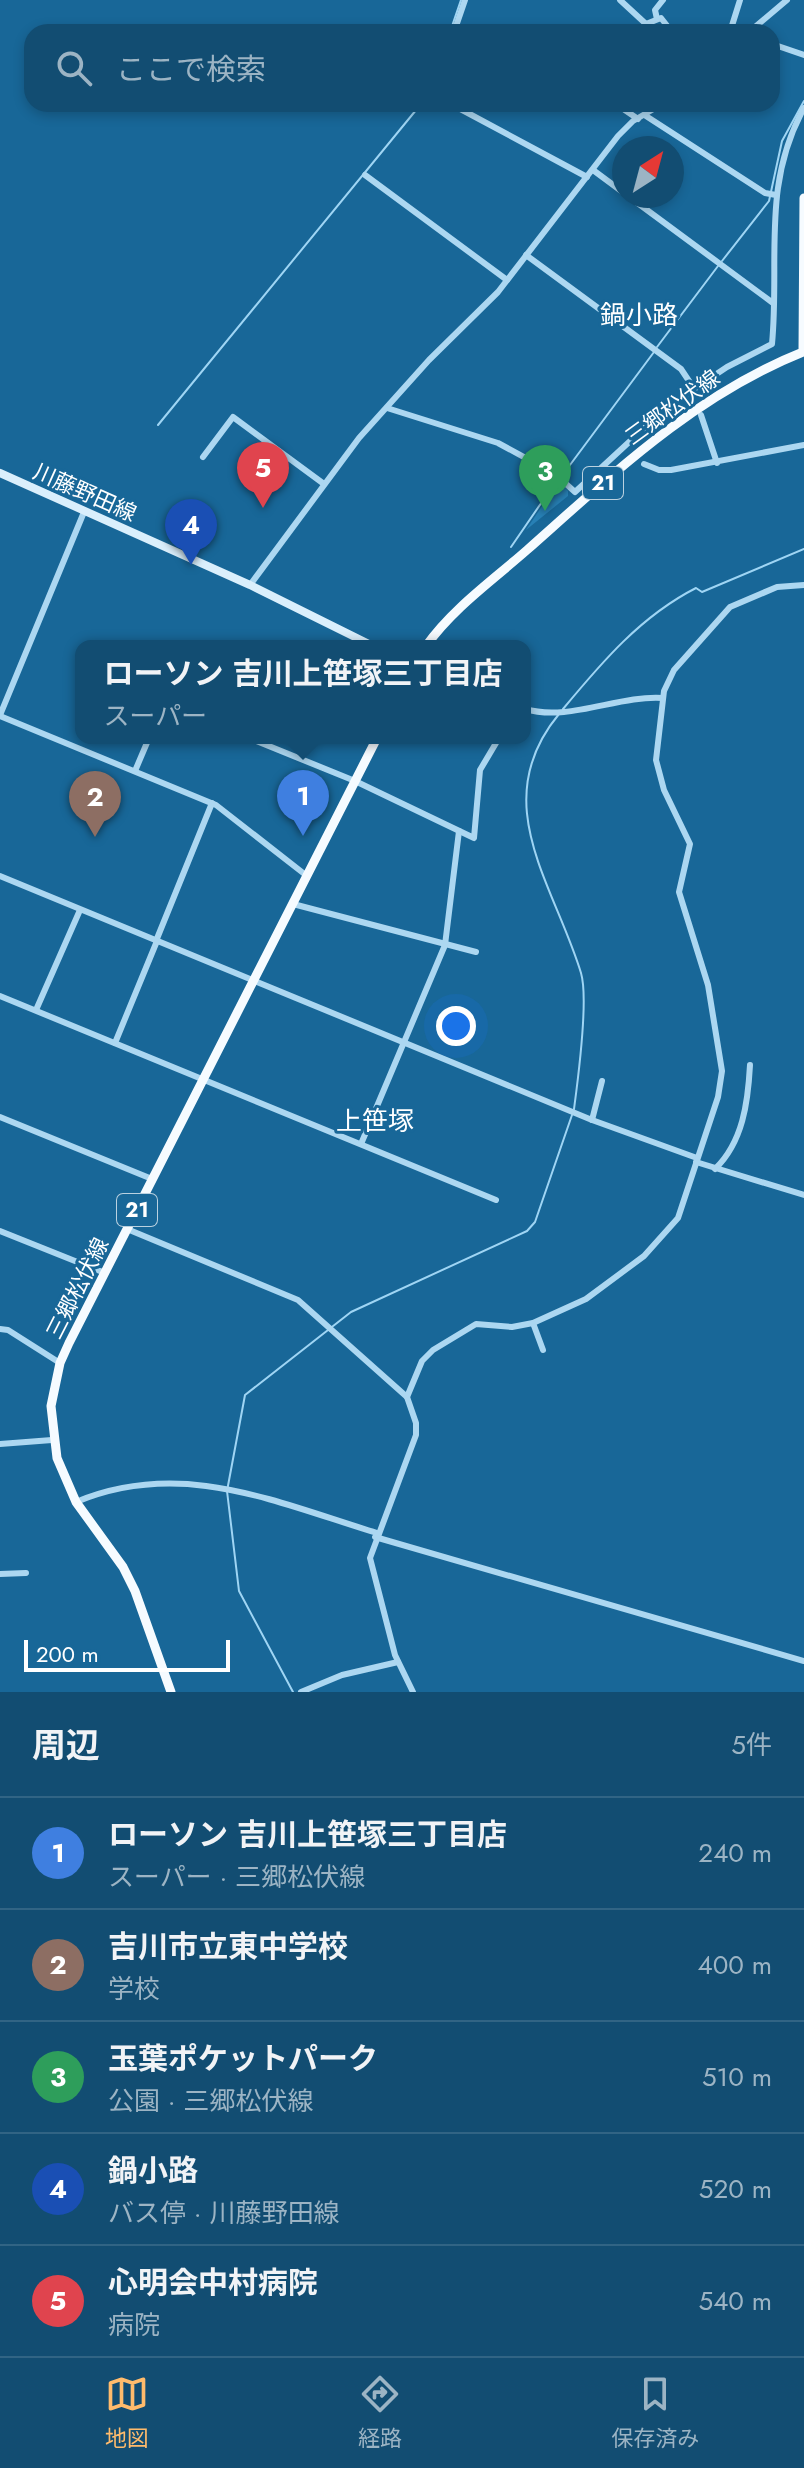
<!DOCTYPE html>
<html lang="ja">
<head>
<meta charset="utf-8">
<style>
  :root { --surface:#124d72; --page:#1f577a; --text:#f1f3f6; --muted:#9cb4c4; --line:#316484; --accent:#ffbb6c }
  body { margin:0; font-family:Jost,"Noto Sans JP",sans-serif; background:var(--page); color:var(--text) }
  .compass { position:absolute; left:612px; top:136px; width:72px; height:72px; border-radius:50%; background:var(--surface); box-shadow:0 4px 12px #0003; rotate:36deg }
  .scale { position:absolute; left:24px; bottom:20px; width:206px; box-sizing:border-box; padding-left:8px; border:4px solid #fff; border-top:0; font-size:22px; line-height:28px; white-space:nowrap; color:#fff; -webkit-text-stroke:6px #186798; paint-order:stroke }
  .you { position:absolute; left:456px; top:1026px; width:28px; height:28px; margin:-20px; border:6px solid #fff; border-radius:50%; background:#1a73e8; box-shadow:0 0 0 12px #1a73e833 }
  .badge { display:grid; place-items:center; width:52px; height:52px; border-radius:50%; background:var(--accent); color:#fff; font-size:26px; font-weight:700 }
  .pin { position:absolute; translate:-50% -66px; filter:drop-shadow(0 2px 4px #0008) }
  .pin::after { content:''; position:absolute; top:42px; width:28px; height:24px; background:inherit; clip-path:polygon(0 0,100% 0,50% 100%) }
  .popup { position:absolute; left:75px; top:640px; width:456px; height:104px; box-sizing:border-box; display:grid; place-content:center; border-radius:16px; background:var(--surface); filter:drop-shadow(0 2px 6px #0005); font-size:26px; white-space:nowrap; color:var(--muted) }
  .popup b { font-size:30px; color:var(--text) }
  .popup::after { content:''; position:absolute; left:50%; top:100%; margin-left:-16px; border:16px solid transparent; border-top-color:var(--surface) }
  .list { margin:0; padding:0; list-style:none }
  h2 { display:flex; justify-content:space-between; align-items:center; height:104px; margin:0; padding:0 32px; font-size:34px }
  h2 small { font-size:26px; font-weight:400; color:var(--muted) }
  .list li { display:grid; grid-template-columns:52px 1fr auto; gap:24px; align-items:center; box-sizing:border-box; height:112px; padding:0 32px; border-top:2px solid var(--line) }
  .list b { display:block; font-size:30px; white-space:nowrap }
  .list p { margin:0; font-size:26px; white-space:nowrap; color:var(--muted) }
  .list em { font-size:26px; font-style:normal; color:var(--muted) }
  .icon { flex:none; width:44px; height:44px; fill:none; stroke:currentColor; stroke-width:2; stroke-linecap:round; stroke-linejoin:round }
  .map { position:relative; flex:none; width:804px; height:1692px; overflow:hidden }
  .search { position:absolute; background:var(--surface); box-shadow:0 4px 12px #0003; left:24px; right:24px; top:24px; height:88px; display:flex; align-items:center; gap:20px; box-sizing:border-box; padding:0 28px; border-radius:24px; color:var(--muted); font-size:30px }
  .sheet { height:664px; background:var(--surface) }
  nav { display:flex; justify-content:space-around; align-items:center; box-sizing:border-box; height:112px; border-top:2px solid var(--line); background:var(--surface); font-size:22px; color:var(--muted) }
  nav a { display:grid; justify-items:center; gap:4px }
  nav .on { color:var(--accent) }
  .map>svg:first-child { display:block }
  .green { fill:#2780b5 }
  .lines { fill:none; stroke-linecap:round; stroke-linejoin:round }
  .stream { stroke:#9fd5f4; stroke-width:2 }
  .minor { stroke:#acd7f1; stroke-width:6 }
  .secondary { stroke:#daeffc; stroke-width:8 }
  .primary { stroke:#f6fbff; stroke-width:9 }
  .labels { text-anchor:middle; stroke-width:6; stroke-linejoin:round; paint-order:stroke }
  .shield { fill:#186798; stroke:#bad1e0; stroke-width:2 }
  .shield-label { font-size:20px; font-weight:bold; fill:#fff }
  .street-label { font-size:22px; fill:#fff; stroke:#186798 }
  .quarter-label { font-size:26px; fill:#fff; stroke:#186798 }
</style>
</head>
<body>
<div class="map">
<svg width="804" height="1692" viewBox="0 0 804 1692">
  <rect width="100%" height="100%" fill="#186798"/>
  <path class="green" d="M559 481 568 491V496L526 530Z"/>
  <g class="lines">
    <g class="stream">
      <path d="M450 32 461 0"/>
      <path d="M722 261 769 201 782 141 804 101"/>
      <path d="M657 347 718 266"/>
      <path d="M158 425 421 104"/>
      <path d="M564 473 654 352"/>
      <path d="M511 547 557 480"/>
      <path d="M563 709C602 662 641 616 696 588L702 592 804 549"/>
      <path d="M559 714C486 802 554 884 581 973 589 1000 578 1079 574 1109"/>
      <path d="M293 1692 239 1591 227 1491 245 1395 351 1312 527 1231 535 1222 572 1115"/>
    </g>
    <g class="minor">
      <path d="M620 0 646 24 661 18 672 32"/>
      <path d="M657 19 655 10 663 0"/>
      <path d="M454 32 465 0"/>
      <path d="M730 32 740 0"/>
      <path d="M749 32 787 0"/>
      <path d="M772 44 804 55"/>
      <path d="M451 104 587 177"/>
      <path d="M616 104 638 119"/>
      <path d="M646 116 765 193 776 195"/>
      <path d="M593 170 624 193"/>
      <path d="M365 175 507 280"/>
      <path d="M628 196 773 303"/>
      <path d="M526 255 681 369 693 387"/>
      <path d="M387 408 498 443 555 474 575 492 667 407 727 367 772 344C780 260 761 186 804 108"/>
      <path d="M701 415 717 463"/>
      <path d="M203 457 233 417 324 484"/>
      <path d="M644 464 659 470H671L804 445"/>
      <path d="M250 585 359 438 429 360 498 292 618 136 633 121 662 104"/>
      <path d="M525 709C569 722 618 695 663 698"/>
      <path d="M0 715 84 512"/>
      <path d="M0 716 216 805 307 876"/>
      <path d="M249 738 355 781 474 838 480 770 499 738"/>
      <path d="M135 771 149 738"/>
      <path d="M0 876 592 1120 697 1158"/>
      <path d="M293 904 476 952"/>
      <path d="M156 941 212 803"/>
      <path d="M0 996 496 1200"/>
      <path d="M36 1010 80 910"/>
      <path d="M115 1043 157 941"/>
      <path d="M0 1117 152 1179"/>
      <path d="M592 1120 602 1081"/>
      <path d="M361 1144 445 945 459 831"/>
      <path d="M696 1162 804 1195"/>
      <path d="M715 1169C743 1142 748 1102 750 1065"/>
      <path d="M127 1229 298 1300 407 1397"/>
      <path d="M0 1231 105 1273"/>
      <path d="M533 1323 543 1350"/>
      <path d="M0 1329 8 1330 60 1363"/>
      <path d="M0 1444 52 1440"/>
      <path d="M76 1502C181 1458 275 1502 377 1533"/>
      <path d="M375 1537 804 1661"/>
      <path d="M0 1574 26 1573"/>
      <path d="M301 1692 342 1675 398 1662"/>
      <path d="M413 1692 395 1655 370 1558 416 1435V1423L407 1397 422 1361 433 1350 476 1324 512 1327 533 1323 586 1299 644 1256 678 1218 718 1097 722 1071 708 985 679 892 690 844 664 790 656 760 664 691 674 670 730 607 777 587 804 585"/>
    </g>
    <path class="secondary" d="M0 473 250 585 373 646"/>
    <g class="primary">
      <path d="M426 646C453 608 493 580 527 550 614 473 695 395 803 352L804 198"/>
      <path d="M171 1692 135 1591 123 1567 76 1502 57 1458 51 1406 60 1363 69 1343 377 738"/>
    </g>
  </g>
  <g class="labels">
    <g class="shield">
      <rect x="583" y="467" width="40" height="32" rx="6"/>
      <rect x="117" y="1194" width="40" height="32" rx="6"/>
    </g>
    <g class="shield-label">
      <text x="603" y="490">21</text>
      <text x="137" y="1217">21</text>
    </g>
    <g class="street-label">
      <text transform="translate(672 407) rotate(-36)" y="8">三郷松伏線</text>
      <text transform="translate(85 492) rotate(24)" y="8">川藤野田線</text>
      <text transform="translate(77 1288) rotate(-63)" y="8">三郷松伏線</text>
    </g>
    <g class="quarter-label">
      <text x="639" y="324">鍋小路</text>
      <text x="375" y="1130">上笹塚</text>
    </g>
  </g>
</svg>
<svg class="compass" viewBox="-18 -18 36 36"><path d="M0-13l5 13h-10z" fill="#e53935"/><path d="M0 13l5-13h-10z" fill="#9cb4c4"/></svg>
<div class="scale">200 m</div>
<div class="you"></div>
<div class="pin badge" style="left:303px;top:836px;background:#3f7fe0">1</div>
<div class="popup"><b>ローソン 吉川上笹塚三丁目店</b>スーパー</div>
<div class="pin badge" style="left:95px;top:837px;background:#8d6e63">2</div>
<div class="pin badge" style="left:545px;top:511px;background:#2e9e5b">3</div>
<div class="pin badge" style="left:191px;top:565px;background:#1a4fb4">4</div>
<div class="pin badge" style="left:263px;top:508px;background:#e0444e">5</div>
<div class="search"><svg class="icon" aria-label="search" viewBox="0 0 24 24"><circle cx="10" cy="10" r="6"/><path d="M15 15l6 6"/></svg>ここで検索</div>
</div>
<section class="sheet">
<h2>周辺<small>5件</small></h2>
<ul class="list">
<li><span class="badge" style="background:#3f7fe0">1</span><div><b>ローソン 吉川上笹塚三丁目店</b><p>スーパー · 三郷松伏線</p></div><em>240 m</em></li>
<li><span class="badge" style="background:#8d6e63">2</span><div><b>吉川市立東中学校</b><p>学校</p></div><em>400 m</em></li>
<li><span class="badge" style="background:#2e9e5b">3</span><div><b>玉葉ポケットパーク</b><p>公園 · 三郷松伏線</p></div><em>510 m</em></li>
<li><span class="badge" style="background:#1a4fb4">4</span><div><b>鍋小路</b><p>バス停 · 川藤野田線</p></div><em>520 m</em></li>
<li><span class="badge" style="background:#e0444e">5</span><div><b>心明会中村病院</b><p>病院</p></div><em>540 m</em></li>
</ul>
</section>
<nav>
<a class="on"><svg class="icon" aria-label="map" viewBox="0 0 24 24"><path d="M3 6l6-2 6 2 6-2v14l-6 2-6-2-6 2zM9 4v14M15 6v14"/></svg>地図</a>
<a><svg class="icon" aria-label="directions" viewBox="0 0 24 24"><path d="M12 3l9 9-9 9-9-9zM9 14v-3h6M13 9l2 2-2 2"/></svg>経路</a>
<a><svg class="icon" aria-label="saved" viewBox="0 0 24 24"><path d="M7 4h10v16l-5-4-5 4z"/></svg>保存済み</a>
</nav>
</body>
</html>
